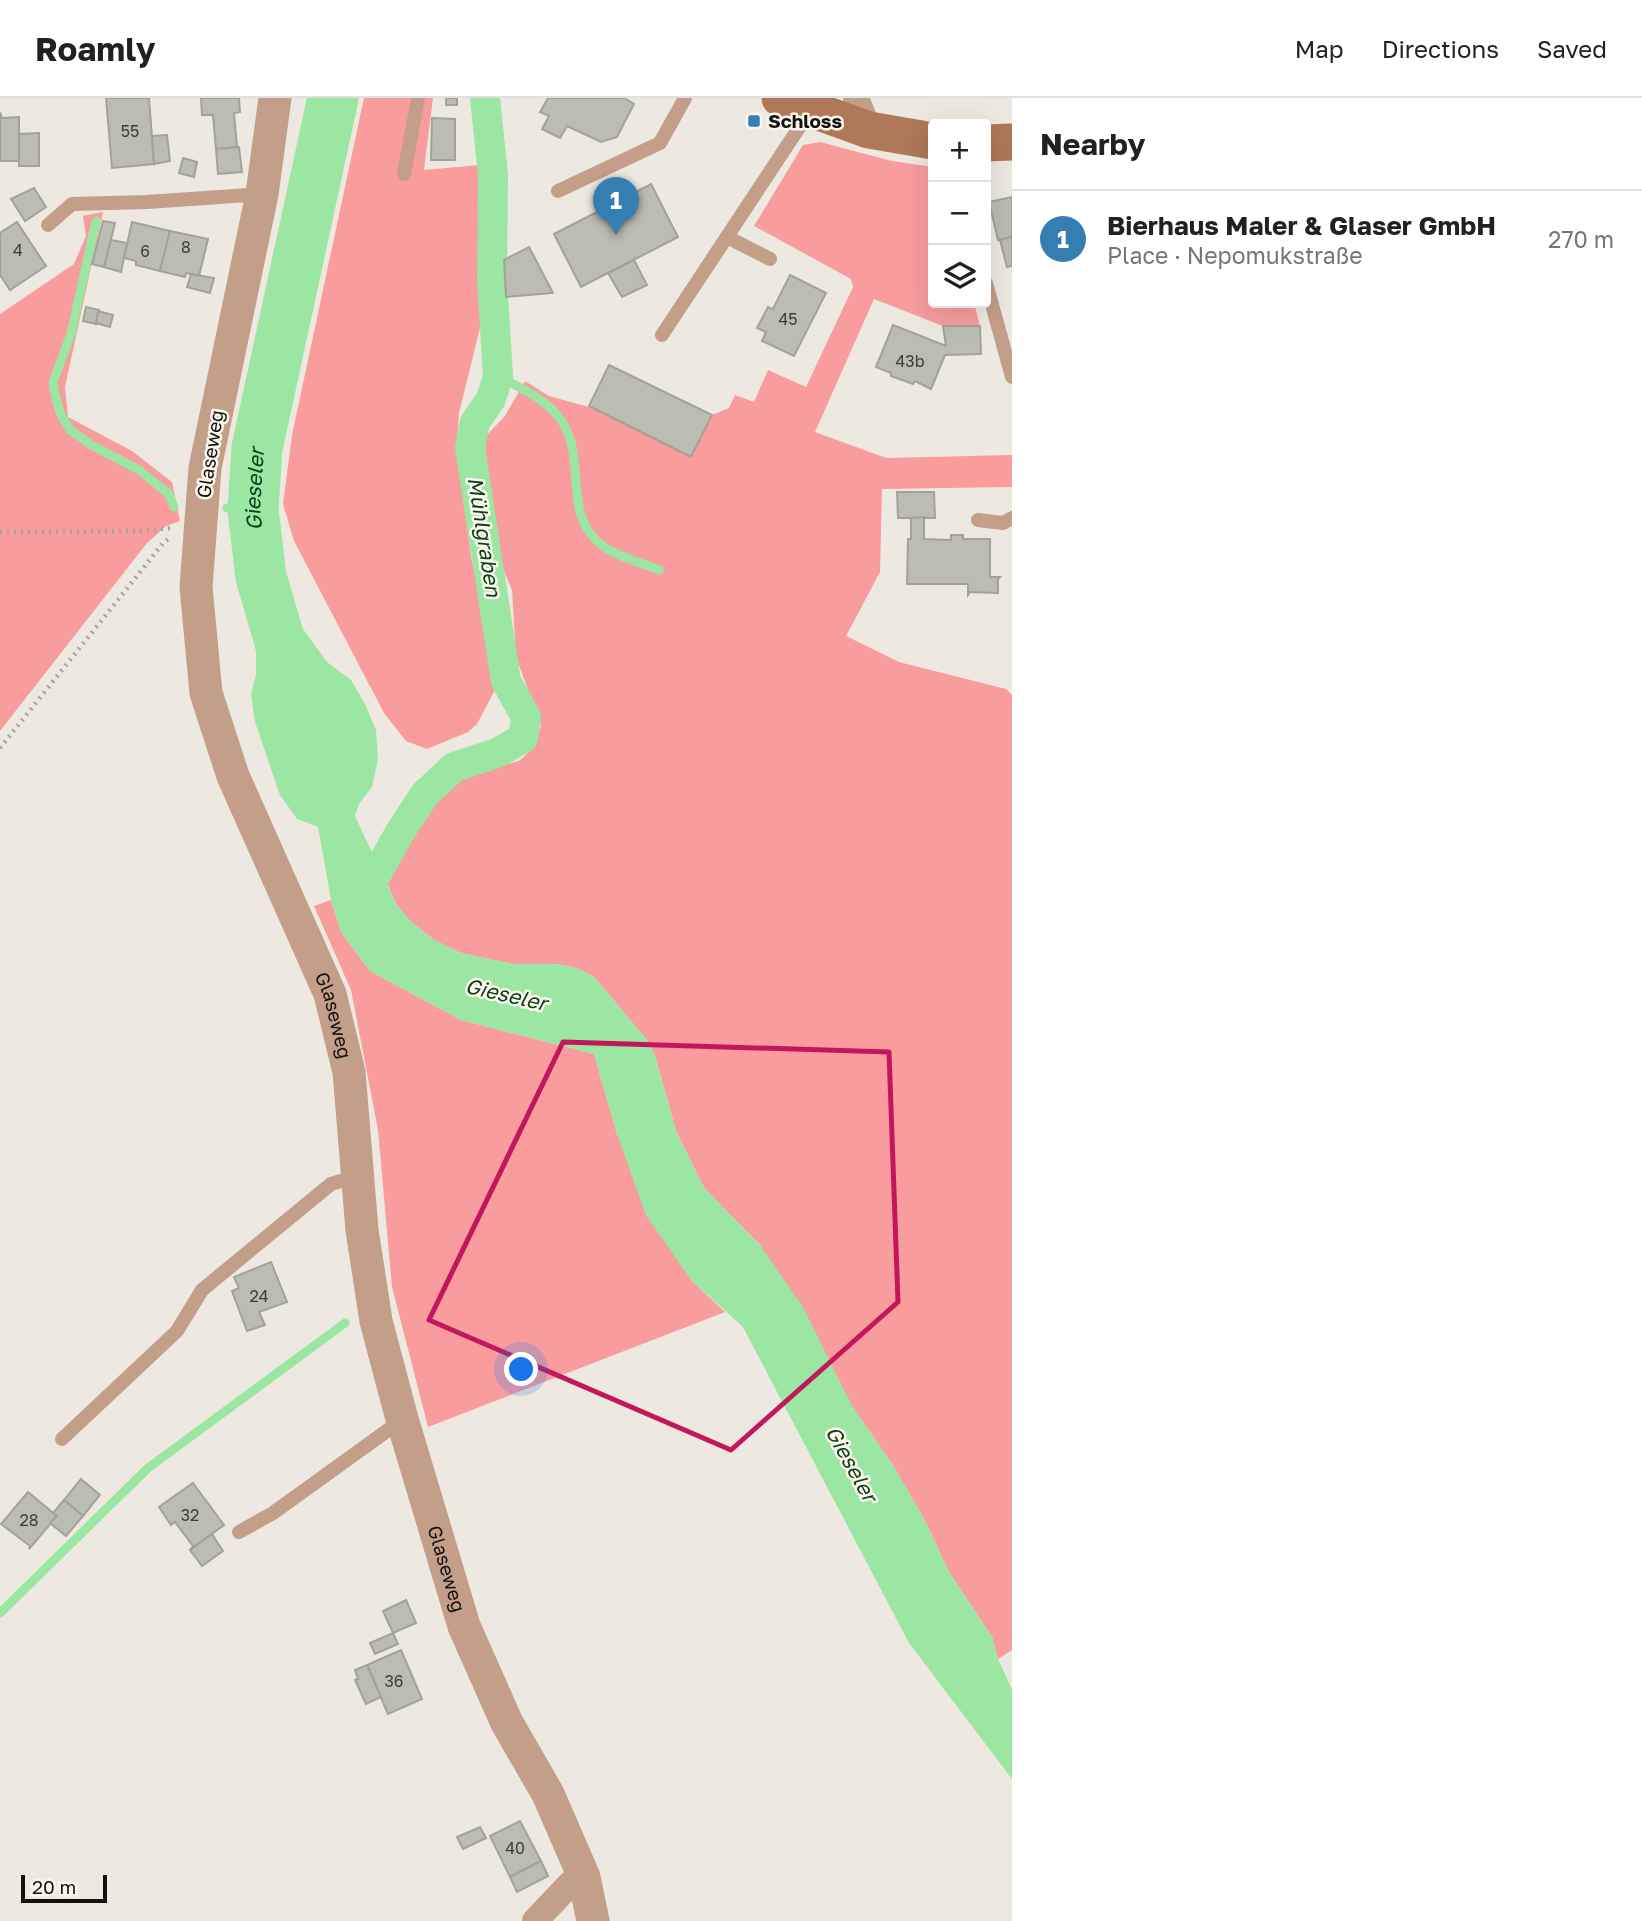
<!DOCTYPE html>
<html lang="en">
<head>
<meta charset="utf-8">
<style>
  :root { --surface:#fff; --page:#f6f6f6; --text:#202124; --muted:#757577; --line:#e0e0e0; --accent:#357eb2 }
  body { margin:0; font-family:"Golos Text",sans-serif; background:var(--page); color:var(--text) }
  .controls { position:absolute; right:21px; top:21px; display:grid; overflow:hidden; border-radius:7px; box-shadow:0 7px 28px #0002 }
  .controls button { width:63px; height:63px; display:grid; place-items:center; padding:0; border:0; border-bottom:2px solid var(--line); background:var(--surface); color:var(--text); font:35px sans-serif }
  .scale { position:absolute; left:21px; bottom:18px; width:86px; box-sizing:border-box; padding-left:7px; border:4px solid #14120f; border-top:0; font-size:19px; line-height:24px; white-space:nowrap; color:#14120f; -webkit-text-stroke:5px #fcf7ed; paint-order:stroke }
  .you { position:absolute; left:522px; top:1272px; width:24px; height:24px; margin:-18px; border:5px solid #fff; border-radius:50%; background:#1a73e8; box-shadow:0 0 0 10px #1a73e833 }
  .badge { display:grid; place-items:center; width:46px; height:46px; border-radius:50%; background:var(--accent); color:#fff; font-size:23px; font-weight:700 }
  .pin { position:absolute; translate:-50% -58px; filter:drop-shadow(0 2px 4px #0008) }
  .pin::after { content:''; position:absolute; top:37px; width:24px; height:21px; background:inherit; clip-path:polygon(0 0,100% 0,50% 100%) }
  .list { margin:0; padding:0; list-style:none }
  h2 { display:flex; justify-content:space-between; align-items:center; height:91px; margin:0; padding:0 28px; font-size:30px }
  h2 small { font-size:23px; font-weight:400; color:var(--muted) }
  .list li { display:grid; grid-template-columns:46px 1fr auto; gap:21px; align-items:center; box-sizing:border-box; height:98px; padding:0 28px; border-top:2px solid var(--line) }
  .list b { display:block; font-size:26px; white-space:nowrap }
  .list p { margin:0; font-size:23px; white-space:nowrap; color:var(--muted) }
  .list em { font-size:23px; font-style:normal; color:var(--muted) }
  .icon { flex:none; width:38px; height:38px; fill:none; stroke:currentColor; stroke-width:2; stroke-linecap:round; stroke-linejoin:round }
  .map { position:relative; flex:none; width:1012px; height:1823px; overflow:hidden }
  header { display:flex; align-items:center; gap:42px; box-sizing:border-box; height:98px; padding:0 35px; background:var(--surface); border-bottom:2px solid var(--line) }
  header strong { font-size:33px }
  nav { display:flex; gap:38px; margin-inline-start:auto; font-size:24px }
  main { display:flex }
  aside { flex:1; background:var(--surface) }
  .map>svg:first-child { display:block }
  .green { fill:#f99c9e }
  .water { fill:#9be6a2 }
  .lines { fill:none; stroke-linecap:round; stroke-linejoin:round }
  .stream { stroke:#9be6a2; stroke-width:9 }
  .canal { stroke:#9be6a2; stroke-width:30 }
  .river { stroke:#9be6a2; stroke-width:51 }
  .building { fill:#bbbdb3; stroke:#a1a399; stroke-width:2 }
  .path { stroke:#a8a49d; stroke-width:4.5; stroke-dasharray:2 5; stroke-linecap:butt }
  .service { stroke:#c39e89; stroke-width:14 }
  .minor { stroke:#c39e89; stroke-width:26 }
  .tertiary { stroke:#c39e89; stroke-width:33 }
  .secondary { stroke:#ae7859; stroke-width:37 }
  .marked { fill:none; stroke:#c2185b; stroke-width:5; stroke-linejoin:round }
  .poi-dot { fill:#357eb2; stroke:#fcf7ed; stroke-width:2.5 }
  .labels { text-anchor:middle; stroke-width:5; stroke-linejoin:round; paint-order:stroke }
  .number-label { font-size:16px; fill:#3e3d38 }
  .poi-label { font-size:19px; font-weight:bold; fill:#14120f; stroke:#fcf7ed; text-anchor:start }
  .street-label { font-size:19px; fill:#14120f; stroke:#fcf7ed }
  .water-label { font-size:21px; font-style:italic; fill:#094016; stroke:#fcf7ed }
</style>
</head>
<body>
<header>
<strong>Roamly</strong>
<nav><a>Map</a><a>Directions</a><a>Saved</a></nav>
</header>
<main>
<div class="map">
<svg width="1012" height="1823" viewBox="0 0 1012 1823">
  <rect width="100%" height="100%" fill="#eee9e0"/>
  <g class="green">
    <path d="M364 0H433L424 72 480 67 485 106 480 142V230L459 315 457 348 471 458 480 501 486 516 490 571 495 592 477 626 468 634 427 651 406 643 384 615 294 443 283 406 292 337Z"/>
    <path d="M820 44 892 63 933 69V205H974L980 228H943L874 201 815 334 886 360 1012 357V389L882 391 880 474 846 538 899 564 1006 591 1012 597V1552L998 1561 992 1539 949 1474 923 1419 892 1366 852 1308 760 1147 704 1090 676 1033 655 958 647 942 594 879 577 870 557 866H514L461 855 434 842 410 823 396 806 386 783 424 717 454 686 473 675 519 663 534 649 541 627 516 559 512 492 497 457 484 340 505 318 525 283 549 298 589 309 691 358 712 317 729 310 735 297 754 304 768 272 806 289 853 189 851 181 754 128 803 47Z"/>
    <path d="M103 114 65 289 68 319 132 353 172 384 180 423 166 428 147 445 0 633V216L74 166 86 138 83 118Z"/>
    <path d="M331 802 341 834 370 873 461 922 594 956 617 1036 691 1182 725 1214 428 1329 392 1189 378 1032 351 892 314 808Z"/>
  </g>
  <path class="water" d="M261 479 277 486 298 524 327 564 351 582 365 606 376 632 378 661 372 689 359 706 355 718 396 806 410 823 434 842 461 855 514 866H557L577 870 594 879 647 942 655 958 676 1033 704 1090 760 1147 803 1209 852 1308 892 1366 923 1419 949 1474 992 1539 998 1561 1012 1591V1681L909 1545 743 1229 691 1182 646 1117 617 1036 594 956 461 922 370 873 341 834 331 802 318 729 297 721 280 697 255 624 251 596 256 577V555L250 491Z"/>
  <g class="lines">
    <g class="stream">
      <path d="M96 123 71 236 53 284 55 296 60 315 70 332 90 346 139 372 169 396 174 409"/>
      <path d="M498 278C521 290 549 302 563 325 587 364 561 419 604 449 619 459 642 465 659 472"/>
      <path d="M227 410 253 411"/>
      <path d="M0 1515 148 1370 345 1225"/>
    </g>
    <path class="canal" d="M361 804 400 734 425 696 454 669 497 655 523 640 526 619 506 583 470 350 475 324 491 301 498 278 492 181 493 77 485 0"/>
    <path class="river" id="s1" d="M281 547 261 479 253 411 257 350 333 0"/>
  </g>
  <g class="building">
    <path d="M106 0H149L154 66 112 70Z"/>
    <path d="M201 0H239L240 14 234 15 237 49 216 51 213 17H202Z"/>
    <rect x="446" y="0" width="11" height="7"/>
    <path d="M548 0H624L634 6 617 39 601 44 567 28 560 40 542 31 549 18 540 14Z"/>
    <path d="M0 14 2 20 19 19V63H0Z"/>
    <path d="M432 20 455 21V62H431Z"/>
    <path d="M39 35V68H19V36Z"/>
    <path d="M167 37 170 63 154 66 152 38Z"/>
    <path d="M239 49 242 74 218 76 216 51Z"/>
    <path d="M183 60 197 64 194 79 179 75Z"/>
    <path d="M651 86 678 139 581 189 554 136Z"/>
    <path d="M34 90 46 109 25 123 11 101Z"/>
    <path d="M1012 99V139L998 142 989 104Z"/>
    <path d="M103 123 115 125 104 169 92 166Z"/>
    <path d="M17 124 46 168 10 192 0 177V135Z"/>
    <path d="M132 124 170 133 160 173 136 167V163L124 160Z"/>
    <path d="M170 133 208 141 199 178 186 175 185 179 160 173Z"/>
    <path d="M1012 139V168L1007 169 1000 142Z"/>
    <path d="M111 142 127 145 121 174 104 169Z"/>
    <path d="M529 149 553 195 506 199 504 162Z"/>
    <path d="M634 162 647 187 622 199 608 175Z"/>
    <path d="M191 176 214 180 210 195 187 189Z"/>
    <path d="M790 177 826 195 794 258 762 243 766 234 757 230 768 209 773 211Z"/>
    <path d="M86 209 99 212 96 226 83 223Z"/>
    <path d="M98 213 113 217 110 229 96 225Z"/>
    <path d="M893 227 946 248 943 228H980L981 256 945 257 931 291 915 283 913 286 891 278V275L876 269Z"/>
    <path d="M609 267 712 317 691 359 589 308Z"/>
    <path d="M897 394H934L935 420H898Z"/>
    <path d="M924 419V441L951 442V437H963V441H990V479H1000L998 481V495L970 494 968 497V486H907L908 441H911V420Z"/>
    <path d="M271 1164 287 1204 259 1214 265 1227 247 1233 232 1193 239 1190 234 1179Z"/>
    <path d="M81 1381 100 1397 83 1418 64 1402Z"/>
    <path d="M193 1385 224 1427 190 1452 193 1448 175 1424 171 1427 159 1409Z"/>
    <path d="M28 1394 57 1418 29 1451 30 1448 1 1426Z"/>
    <path d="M64 1402 83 1418 66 1438 50 1425 57 1418 53 1415Z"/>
    <path d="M212 1436 223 1453 202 1468 190 1452Z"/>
    <path d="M406 1502 416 1525 393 1535 383 1513Z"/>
    <path d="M393 1535 398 1546 375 1556 370 1545Z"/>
    <path d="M401 1552 422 1601 388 1616 367 1567Z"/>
    <path d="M367 1567 381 1599 366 1606 355 1582 358 1581 355 1572Z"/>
    <path d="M520 1723 541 1763 510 1779 490 1738Z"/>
    <path d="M480 1729 486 1740 463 1751 457 1739Z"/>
    <path d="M541 1763 548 1778 517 1794 510 1779Z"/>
  </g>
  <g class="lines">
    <g class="path">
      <path d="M0 434 141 433 171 430"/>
      <path d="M0 650 164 444 170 440"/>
    </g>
    <g class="service">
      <path d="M404 76 418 0"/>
      <path d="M558 93 660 45 685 0"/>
      <path d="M48 127 72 106 147 104 262 96"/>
      <path d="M727 139 770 161"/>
      <path d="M986 185 1012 279"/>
      <path d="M662 237 810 13"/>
      <path d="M978 422 1003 425 1012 420"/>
      <path d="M62 1341 177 1233 202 1192 331 1086 357 1078"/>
      <path d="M239 1434 273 1415 402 1322"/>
    </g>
    <g class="minor">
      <path d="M856 0 869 32"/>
      <path d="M535 1823 570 1786 584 1779"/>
    </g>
    <path class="tertiary" id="s2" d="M275 0 262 96 205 370 196 489 206 595 233 678 330 896 349 974 362 1132 376 1223 402 1321 464 1528 507 1625 548 1696 584 1779 593 1823"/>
    <g class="secondary">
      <path d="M780 0 869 32 933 43"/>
      <path d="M986 45 1012 44"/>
    </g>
  </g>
  <path class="marked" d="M563 944 889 954 898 1204 731 1352 429 1222Z"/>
  <rect class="poi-dot" x="747" y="16" width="14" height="14" rx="3.5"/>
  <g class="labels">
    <g class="number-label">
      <text x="130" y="39">55</text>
      <text x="186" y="155">8</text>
      <text x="18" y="158">4</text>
      <text x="145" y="159">6</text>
      <text x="788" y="227">45</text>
      <text x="910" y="269">43b</text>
      <text x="259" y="1204">24</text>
      <text x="190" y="1423">32</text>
      <text x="29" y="1428">28</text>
      <text x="394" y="1589">36</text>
      <text x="515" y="1756">40</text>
    </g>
    <g class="poi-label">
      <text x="768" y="30">Schloss</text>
    </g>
    <g class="street-label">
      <text transform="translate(210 356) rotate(-81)" y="7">Glaseweg</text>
      <text dy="7" stroke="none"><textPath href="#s2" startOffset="950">Glaseweg</textPath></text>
      <text dy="7" stroke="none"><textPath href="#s2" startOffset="1517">Glaseweg</textPath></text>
    </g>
    <g class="water-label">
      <text dy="7" stroke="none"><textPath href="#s1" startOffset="159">Gieseler</textPath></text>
      <text transform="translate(484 439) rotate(81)" y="7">Mühlgraben</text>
      <text transform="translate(506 897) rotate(13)" y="7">Gieseler</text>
      <text transform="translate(851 1366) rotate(61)" y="7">Gieseler</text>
    </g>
  </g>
</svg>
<div class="controls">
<button>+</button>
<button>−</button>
<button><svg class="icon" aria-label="layers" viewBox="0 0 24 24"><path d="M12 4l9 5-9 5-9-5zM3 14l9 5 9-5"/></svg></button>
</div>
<div class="scale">20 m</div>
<div class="you"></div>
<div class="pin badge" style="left:616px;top:137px">1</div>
</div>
<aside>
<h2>Nearby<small></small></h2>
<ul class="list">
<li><span class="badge">1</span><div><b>Bierhaus Maler &amp; Glaser GmbH</b><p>Place · Nepomukstraße</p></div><em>270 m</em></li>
</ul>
</aside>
</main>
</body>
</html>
